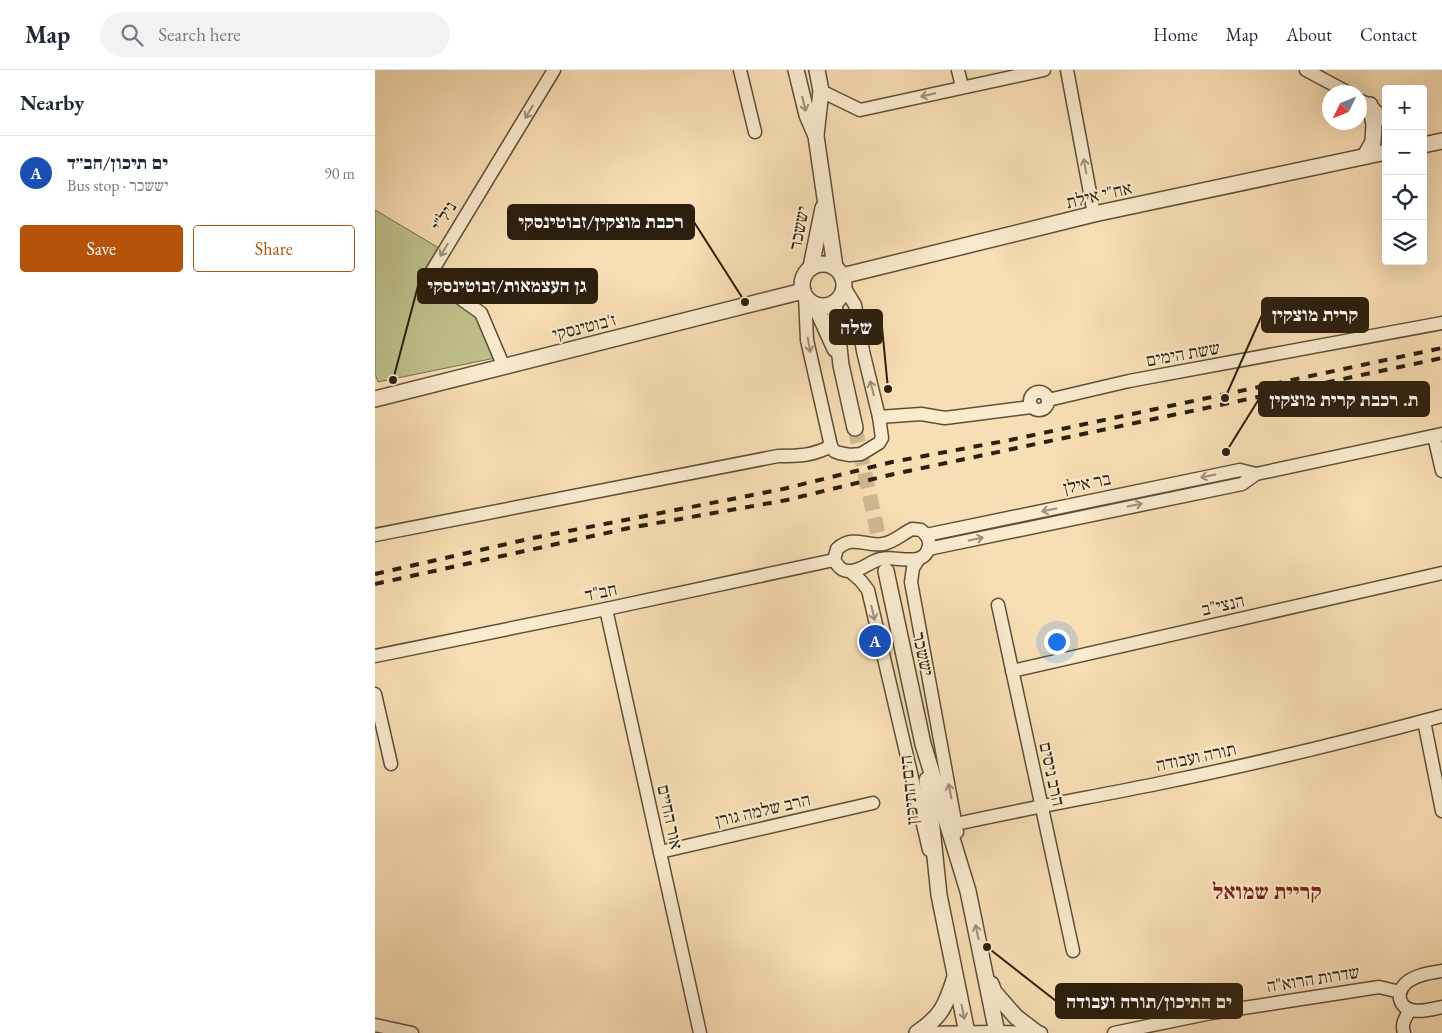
<!DOCTYPE html>
<html lang="en">
<head>
<meta charset="utf-8">
<style>
  :root { --surface:#fff; --page:#f2f2f3; --text:#1f2937; --muted:#747a83; --line:#e0e1e3; --accent:#b45309 }
  body { margin:0; font-family:"EB Garamond","Frank Ruhl Libre",serif; background:var(--page); color:var(--text) }
  .controls { position:absolute; right:15px; top:15px; display:grid; overflow:hidden; border-radius:5px; box-shadow:0 5px 20px #0002 }
  .controls button { width:45px; height:45px; display:grid; place-items:center; padding:0; border:0; border-bottom:1px solid var(--line); background:var(--surface); color:var(--text); font:25px sans-serif }
  .compass { position:absolute; left:947px; top:15px; width:45px; height:45px; border-radius:50%; background:var(--surface); box-shadow:0 5px 20px #0002; rotate:227deg }
  .you { position:absolute; left:681px; top:571px; width:18px; height:18px; margin:-12px; border:4px solid #fff; border-radius:50%; background:#1a73e8; box-shadow:0 0 0 8px #1a73e833 }
  .badge { display:grid; place-items:center; width:32px; height:32px; border-radius:50%; background:var(--accent); color:#fff; font-size:16px; font-weight:700 }
  .pin { position:absolute; translate:-50% -50%; border:2px solid #fff; box-shadow:0 1px 5px #0006 }
  .list { margin:0; padding:0; list-style:none }
  h2 { display:flex; justify-content:space-between; align-items:center; height:65px; margin:0; padding:0 20px; font-size:21px }
  h2 small { font-size:16px; font-weight:400; color:var(--muted) }
  .list li { display:grid; grid-template-columns:32px 1fr auto; gap:15px; align-items:center; box-sizing:border-box; height:75px; padding:0 20px; border-top:1px solid var(--line) }
  .list b { display:block; font-size:19px; white-space:nowrap }
  .list p { margin:0; font-size:16px; white-space:nowrap; color:var(--muted) }
  .list em { font-size:16px; font-style:normal; color:var(--muted) }
  .actions { display:flex; gap:10px; padding:15px 20px }
  .actions a { flex:1; padding:11px 0; border:1px solid var(--accent); border-radius:5px; text-align:center; font-size:18px; color:var(--accent) }
  .actions .main { background:var(--accent); color:#fff }
  .icon { flex:none; width:28px; height:28px; fill:none; stroke:currentColor; stroke-width:2; stroke-linecap:round; stroke-linejoin:round }
  .map { position:relative; flex:none; width:1067px; height:963px; overflow:hidden }
  header { display:flex; align-items:center; gap:30px; box-sizing:border-box; height:70px; padding:0 25px; background:var(--surface); border-bottom:1px solid var(--line) }
  header strong { font-size:24px }
  nav { display:flex; gap:28px; margin-inline-start:auto; font-size:18px }
  .search { width:350px; height:45px; background:var(--page); display:flex; align-items:center; gap:12px; box-sizing:border-box; padding:0 18px; border-radius:28px; color:var(--muted); font-size:19px }
  main { display:flex }
  aside { flex:1; background:var(--surface) }
  .map>svg:first-child { display:block }
  .green { fill:#bec18c; stroke:#75704d }
  .lines { fill:none; stroke-linecap:round; stroke-linejoin:round }
  .tertiary-tunnel { stroke:#cfb893; stroke-width:15; stroke-dasharray:15 8; stroke-linecap:butt }
  .minor-casing { stroke:#5f4f38; stroke-width:15 }
  .tertiary-casing { stroke:#5f4f38; stroke-width:18 }
  .minor { stroke:#faeace; stroke-width:12 }
  .tertiary { stroke:#faeace; stroke-width:15 }
  .rail { stroke:#2c1f0e; stroke-width:4; stroke-dasharray:9 9; stroke-linecap:butt }
  .oneway { stroke:#9d8f78 }
  .labels { text-anchor:middle; stroke-width:4; stroke-linejoin:round; paint-order:stroke }
  .street-label { font-size:18px; fill:#2c1f0e; stroke:#faeace }
  .district-label { font-size:22px; font-weight:bold; fill:#7a1f14; stroke:#faeace }
  .leader { fill:none; stroke:#2c1f0e; stroke-width:2 }
  .callout-dot { fill:#2c1f0e; stroke:#faeace; stroke-width:2 }
  .callout { fill:#2c1f0e; stroke:#2c1f0e; stroke-width:2 }
  .callout-label { font-size:19px; text-anchor:middle; font-weight:bold; fill:#fff }
</style>
</head>
<body>
<header>
<strong>Map</strong>
<div class="search"><svg class="icon" aria-label="search" viewBox="0 0 24 24"><circle cx="10" cy="10" r="6"/><path d="M15 15l6 6"/></svg>Search here</div>
<nav><a>Home</a><a>Map</a><a>About</a><a>Contact</a></nav>
</header>
<main>
<aside>
<h2>Nearby<small></small></h2>
<ul class="list">
<li><span class="badge" style="background:#1a4fb4">A</span><div><b>ים תיכון/חב״ד</b><p>Bus stop · יששכר</p></div><em>90 m</em></li>
</ul>
<div class="actions"><a class="main">Save</a><a>Share</a></div>
</aside>
<div class="map">
<svg width="1067" height="963" viewBox="0 0 1067 963">
  <rect width="100%" height="100%" fill="#f8deb4"/>
  <filter id="stains"><feTurbulence type="fractalNoise" baseFrequency=".004" numOctaves="4"/><feColorMatrix values="0 0 0 0 .2 0 0 0 0 .09 0 0 0 0 .02 0 0 0 .5 -.17"/></filter>
  <radialGradient id="worn" r=".72"><stop offset=".6" stop-color="#630" stop-opacity="0"/><stop offset="1" stop-color="#630" stop-opacity=".3"/></radialGradient>
  <path class="green" d="M0 140 69 181 54 206 106 243 125 287 3 312 0 304Z"/>
  <g class="lines">
    <path class="tertiary-tunnel" d="M480 358 511 501"/>
    <g class="minor-casing">
      <g id="minor">
        <path d="M365 0 380 62"/>
        <path d="M583 0 587 17"/>
        <path d="M692 0 719 144"/>
        <path d="M931 0 972 22"/>
        <path d="M446 21 485 40 669 0"/>
        <path d="M984 30 995 35 1011 51"/>
        <path d="M430 226 432 270 456 376 459 381 464 383 475 385 486 384 504 373 507 368 504 347 488 281 480 235 469 217"/>
        <path d="M129 297 106 243 54 206 179 0"/>
        <circle cx="664" cy="331" r="9"/>
        <path d="M673 330 754 311 1067 253"/>
        <path d="M504 347 546 344 570 348 656 337"/>
        <path d="M1059 366 1067 401"/>
        <path d="M537 459 546 460C551 464 555 470 554 476 550 499 521 485 506 489 495 491 485 502 474 501 466 501 463 496 459 490L462 479C478 464 491 477 508 474 519 472 527 464 537 459Z"/>
        <path d="M0 465 403 386C424 386 437 386 456 376"/>
        <path d="M551 465 865 400 881 404"/>
        <path d="M553 479 867 414 881 404 1067 364"/>
        <path d="M543 490 538 498 536 512 582 762"/>
        <path d="M476 502 486 511 493 520 554 780"/>
        <path d="M623 535 698 881"/>
        <path d="M231 539 325 963"/>
        <path d="M0 586 231 539 459 490"/>
        <path d="M637 601 1067 503"/>
        <path d="M0 624 16 694"/>
        <path d="M1049 651 1067 741"/>
        <path d="M581 754C649 739 717 727 786 713 880 694 974 671 1067 646"/>
        <path d="M285 782 498 733"/>
        <path d="M1067 901C1055 903 1039 905 1030 914 1026 918 1024 924 1025 929 1030 947 1054 940 1067 937"/>
        <path d="M0 955 37 963"/>
        <path d="M543 963 622 962 666 963"/>
        <path d="M739 963 836 943 1004 917 1025 922"/>
        <path d="M1029 963C1026 954 1030 948 1035 940"/>
      </g>
    </g>
    <g class="tertiary-casing">
      <g id="tertiary">
        <path d="M421 0 432 45 441 66 460 197"/>
        <path d="M441 65 446 21 442 0"/>
        <path d="M1048 75 1067 71"/>
        <path d="M990 86 998 72 999 54 995 35"/>
        <circle cx="448" cy="215" r="21"/>
        <path d="M436 197 448 138"/>
        <path d="M467 206 719 144 1011 82"/>
        <path d="M459 233 466 295 480 358"/>
        <path d="M440 235 460 279"/>
        <path d="M0 329 428 221"/>
        <path d="M511 501 548 674 593 821 622 963"/>
        <path d="M552 710 564 825 592 963"/>
        <path d="M616 914 619 922 641 947 662 963"/>
        <path d="M542 963C567 946 571 935 580 907"/>
      </g>
    </g>
    <use href="#minor" class="minor"/>
    <use href="#tertiary" class="tertiary"/>
    <g class="rail">
      <path d="M0 504 158 468 408 419 517 392 635 370 1067 278"/>
      <path d="M0 514 254 458 412 430 519 404 642 378 1067 288"/>
    </g>
  </g>
  <defs><path id="oneway-shaft" d="M-6 0H5M1.5-3L5.5 0L1.5 3" fill="none" stroke-width="1.6" stroke-linecap="round" stroke-linejoin="round" transform="scale(1.25)"/></defs>
  <g class="oneway">
    <use href="#oneway-shaft" transform="translate(553 25) rotate(167)"/>
    <use href="#oneway-shaft" transform="translate(429 34) rotate(76)"/>
    <use href="#oneway-shaft" transform="translate(154 42) rotate(121)"/>
    <use href="#oneway-shaft" transform="translate(710 96) rotate(-100)"/>
    <use href="#oneway-shaft" transform="translate(69 180) rotate(121)"/>
    <use href="#oneway-shaft" transform="translate(434 275) rotate(80)"/>
    <use href="#oneway-shaft" transform="translate(497 318) rotate(-104)"/>
    <use href="#oneway-shaft" transform="translate(833 406) rotate(169)"/>
    <use href="#oneway-shaft" transform="translate(760 435) rotate(-12)"/>
    <use href="#oneway-shaft" transform="translate(674 440) rotate(168)"/>
    <use href="#oneway-shaft" transform="translate(601 469) rotate(-12)"/>
    <use href="#oneway-shaft" transform="translate(498 543) rotate(77)"/>
    <use href="#oneway-shaft" transform="translate(575 721) rotate(-101)"/>
    <use href="#oneway-shaft" transform="translate(602 862) rotate(-102)"/>
    <use href="#oneway-shaft" transform="translate(588 942) rotate(79)"/>
  </g>
  <g class="labels">
    <g class="street-label">
      <text transform="translate(724 125) rotate(-13)" y="6">אח"י אילת</text>
      <text transform="translate(69 146) rotate(-59)" y="6">ניל"י</text>
      <text transform="translate(424 158) rotate(-79)" y="6">יששכר</text>
      <text transform="translate(209 257) rotate(-14)" y="6">ז'בוטינסקי</text>
      <text transform="translate(808 284) rotate(-10)" y="6">ששת הימים</text>
      <text transform="translate(712 413) rotate(-12)" y="6">בר אילן</text>
      <text transform="translate(226 522) rotate(-12)" y="6">חב"ד</text>
      <text transform="translate(848 535) rotate(-13)" y="6">הנצי"ב</text>
      <text transform="translate(548 584) rotate(78)" y="6">יששכר</text>
      <text transform="translate(821 687) rotate(-12)" y="6">תורה ועבודה</text>
      <text transform="translate(677 704) rotate(78)" y="6">הרב ניסים</text>
      <text transform="translate(534 720) rotate(-96)" y="6">הים התיכון</text>
      <text transform="translate(388 740) rotate(-13)" y="6">הרב שלמה גורן</text>
      <text transform="translate(295 747) rotate(78)" y="6">אור החיים</text>
      <text transform="translate(938 909) rotate(-9)" y="6">שדרות הרוא"ה</text>
    </g>
    <g class="district-label">
      <text x="892" y="829">קריית שמואל</text>
    </g>
  </g>
  <path class="leader" d="M370 232L319 152M18 310L43 216M850 328L887 245M513 319L507 257M851 382L884 329M612 877L681 931"/>
  <g class="callout-dot">
    <circle cx="370" cy="232" r="5"/>
    <circle cx="18" cy="310" r="5"/>
    <circle cx="850" cy="328" r="5"/>
    <circle cx="513" cy="319" r="5"/>
    <circle cx="851" cy="382" r="5"/>
    <circle cx="612" cy="877" r="5"/>
  </g>
  <g class="callout">
    <rect x="133" y="135" width="186" height="34" rx="5"/>
    <rect x="43" y="199" width="179" height="34" rx="5"/>
    <rect x="887" y="228" width="106" height="34" rx="5"/>
    <rect x="455" y="240" width="52" height="34" rx="5"/>
    <rect x="884" y="312" width="170" height="34" rx="5"/>
    <rect x="681" y="914" width="186" height="34" rx="5"/>
  </g>
  <g class="callout-label">
    <text x="226" y="158">רכבת מוצקין/זבוטינסקי</text>
    <text x="132" y="222">גן העצמאות/זבוטינסקי</text>
    <text x="940" y="251">קרית מוצקין</text>
    <text x="481" y="264">שלה</text>
    <text x="969" y="336">ת. רכבת קרית מוצקין</text>
    <text x="774" y="938">ים התיכון/תורה ועבודה</text>
  </g>
  <rect width="100%" height="100%" filter="url(#stains)"/>
  <rect width="100%" height="100%" fill="url(#worn)"/>
</svg>
<div class="controls">
<button>+</button>
<button>−</button>
<button><svg class="icon" aria-label="locate" viewBox="0 0 24 24"><circle cx="12" cy="12" r="6"/><path d="M12 2v4M12 18v4M2 12h4M18 12h4"/></svg></button>
<button><svg class="icon" aria-label="layers" viewBox="0 0 24 24"><path d="M12 4l9 5-9 5-9-5zM3 14l9 5 9-5"/></svg></button>
</div>
<svg class="compass" viewBox="-18 -18 36 36"><path d="M0-13l5 13h-10z" fill="#e53935"/><path d="M0 13l5-13h-10z" fill="#747a83"/></svg>
<div class="you"></div>
<div class="pin badge" style="left:500px;top:571px;background:#1a4fb4">A</div>
</div>
</main>
</body>
</html>
